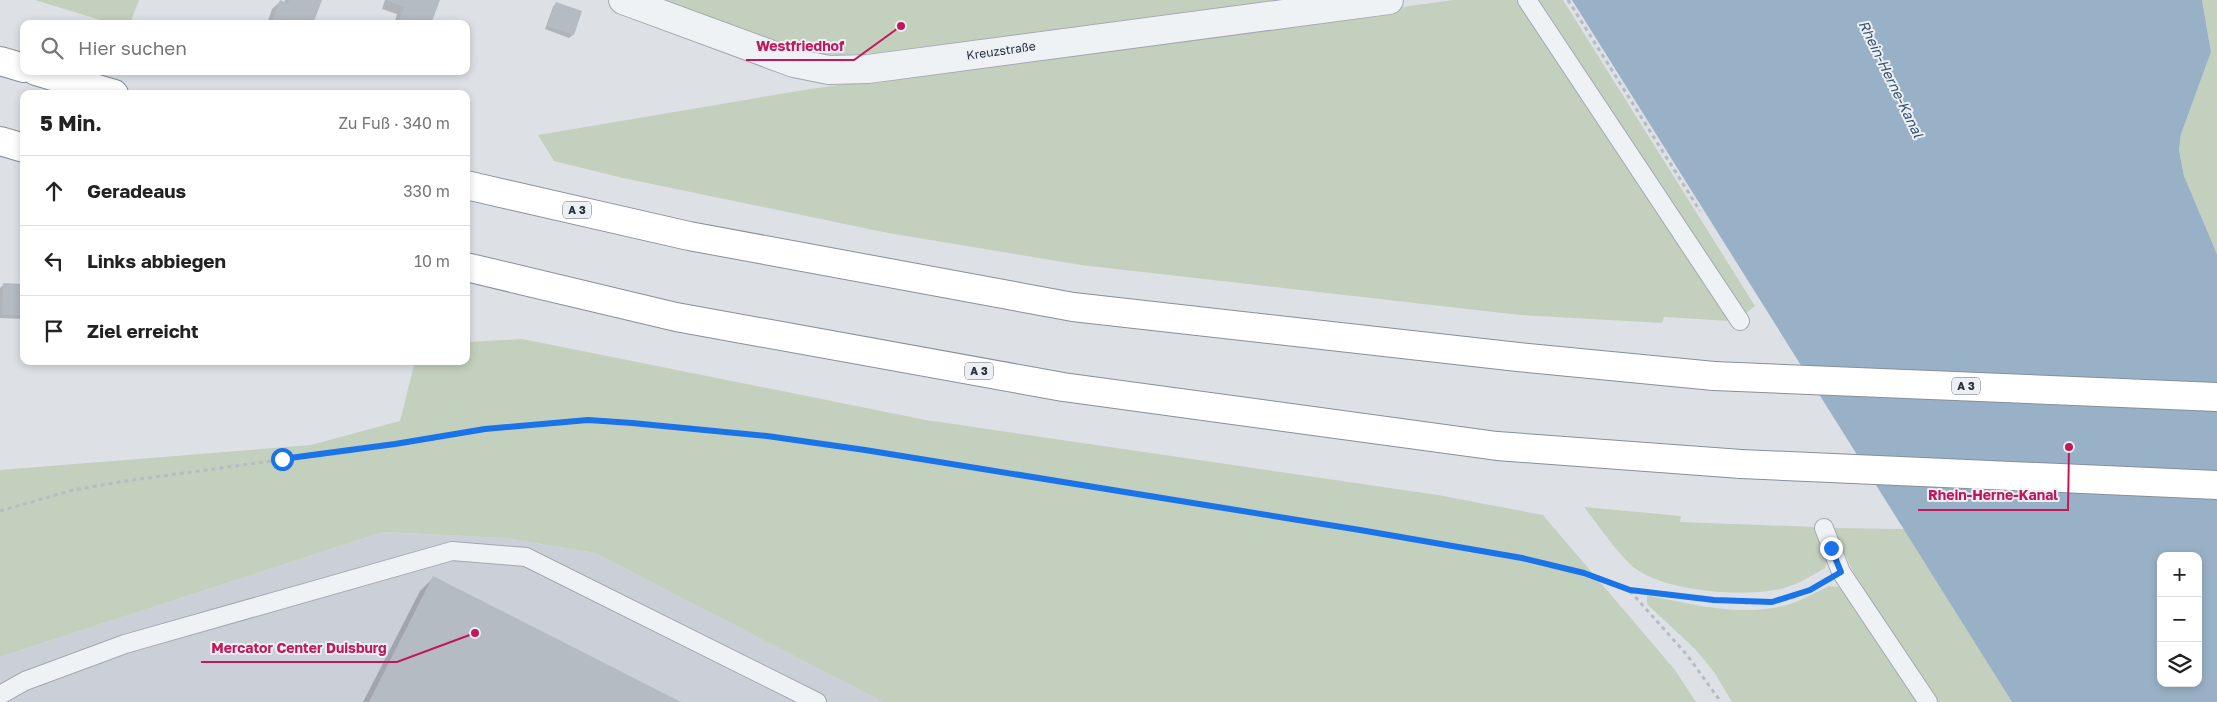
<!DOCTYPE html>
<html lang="de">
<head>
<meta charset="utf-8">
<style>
  :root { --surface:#fff; --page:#f6f6f6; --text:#222; --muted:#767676; --line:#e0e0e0 }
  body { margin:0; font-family:"Golos Text",sans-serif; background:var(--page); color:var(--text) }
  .controls { position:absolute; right:15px; bottom:15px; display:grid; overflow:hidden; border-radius:10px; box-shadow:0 2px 8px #0003 }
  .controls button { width:45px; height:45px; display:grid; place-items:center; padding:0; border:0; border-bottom:1px solid var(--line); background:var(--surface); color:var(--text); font:25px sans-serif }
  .stop { position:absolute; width:15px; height:15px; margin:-11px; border:4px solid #1a73e8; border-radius:50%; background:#fff }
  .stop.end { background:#1a73e8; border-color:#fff; box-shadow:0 1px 5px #0008 }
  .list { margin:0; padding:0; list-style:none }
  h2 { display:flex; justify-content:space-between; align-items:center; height:65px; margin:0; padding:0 20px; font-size:21px }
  h2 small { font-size:16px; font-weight:400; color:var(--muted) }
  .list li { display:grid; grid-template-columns:32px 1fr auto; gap:15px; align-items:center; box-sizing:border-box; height:70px; padding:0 20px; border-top:1px solid var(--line) }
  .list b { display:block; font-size:19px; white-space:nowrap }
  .list em { font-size:16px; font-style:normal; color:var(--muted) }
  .icon { flex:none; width:28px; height:28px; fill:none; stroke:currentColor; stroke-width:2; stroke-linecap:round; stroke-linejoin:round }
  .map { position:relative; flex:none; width:2217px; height:702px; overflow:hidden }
  .search { position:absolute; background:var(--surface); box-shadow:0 2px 8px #0003; left:20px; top:20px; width:450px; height:55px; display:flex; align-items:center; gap:12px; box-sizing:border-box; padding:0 18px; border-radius:10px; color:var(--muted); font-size:19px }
  .panel { position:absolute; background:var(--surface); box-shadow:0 2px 8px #0003; left:20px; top:90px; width:450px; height:275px; border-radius:10px }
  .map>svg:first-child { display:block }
  .built { fill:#cbd0d8 }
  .green { fill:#c4d0be }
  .water { fill:#99b1c6; fill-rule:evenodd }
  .shadow { fill:#0003 }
  .building { fill:#b4bbc3 }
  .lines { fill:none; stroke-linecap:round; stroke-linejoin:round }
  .lane-casing { stroke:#a3a8b0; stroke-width:20 }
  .street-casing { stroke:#a3a8b0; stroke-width:30 }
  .highway-casing { stroke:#858f9c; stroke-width:30 }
  .path { stroke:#b7bcc1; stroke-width:3; stroke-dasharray:4 4; stroke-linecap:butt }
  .lane { stroke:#eff2f5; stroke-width:18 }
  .street { stroke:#eff2f5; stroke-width:28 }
  .highway { stroke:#fff; stroke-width:28 }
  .highway-bridge-casing { stroke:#858f9c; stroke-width:30; stroke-linecap:butt }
  .highway-bridge { stroke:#fff; stroke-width:28 }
  .route { stroke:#1a73e8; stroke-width:6 }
  .labels { text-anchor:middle; stroke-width:4; stroke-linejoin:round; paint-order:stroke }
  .shield { fill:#ecf0f4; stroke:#626a73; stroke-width:1 }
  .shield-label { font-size:11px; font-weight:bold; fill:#27303c }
  .street-label { font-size:12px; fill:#27303c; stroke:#ecf0f4 }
  .water-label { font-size:14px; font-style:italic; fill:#33516f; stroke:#ecf0f4 }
  .leader { fill:none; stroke:#c2185b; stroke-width:2 }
  .callout-dot { fill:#c2185b; stroke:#ecf0f4; stroke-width:2 }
  .callout-label { font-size:14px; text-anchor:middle; font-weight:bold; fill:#c2185b; stroke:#ecf0f4; stroke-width:4; stroke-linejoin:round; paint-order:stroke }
</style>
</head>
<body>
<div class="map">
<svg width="2217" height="702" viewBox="0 0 2217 702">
  <rect width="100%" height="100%" fill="#dde1e6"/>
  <path class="built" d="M383 532 505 538 595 553 883 702H0V657Z"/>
  <g class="green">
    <path d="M35 0H139L130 24H113Z"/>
    <path d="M654 0H1275L877 53 839 55 795 52Z"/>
    <path d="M1453 0H1516L1521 4 1730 321 1664 317 1662 323 1520 315 1081 265 888 233 623 178 554 161 538 135 810 89Z"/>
    <path d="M1539 0H1563L1755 306 1745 314Z"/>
    <path d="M2202 0H2217V254L2184 176 2179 150 2181 134 2211 52Z"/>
    <path d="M522 339 926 420 1438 495 1543 515 1675 670 1696 702H883L595 553 505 538 383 532 0 657V470L311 445 400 421 415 361H466V342Z"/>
    <path d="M1584 507 1681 516 1680 522 1816 527 1827 561 1825 568C1813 575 1797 585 1784 588 1746 598 1662 592 1632 566 1614 549 1599 526 1584 507Z"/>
    <path d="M1833 528 1905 529 2012 702H1937L1858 582Z"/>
    <path d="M1829 586 1838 587 1843 591 1918 702H1732L1714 672 1695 649 1647 604V596H1651C1696 605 1741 617 1787 605 1801 601 1816 592 1829 586Z"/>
  </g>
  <path class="water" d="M1572 0H2202L2211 52 2181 134 2179 150 2184 176 2217 254V702H2012ZM2161 556H2198V683H2161Z"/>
  <g class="shadow">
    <path d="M285 0H320L312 24H267L272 9 280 2 284 3Z"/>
    <path d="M385 0H439L430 24H394L397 14 382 9Z"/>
    <path d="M556 3 581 12 573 35 569 38 545 29 553 7Z"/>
    <path d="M3 285H24V319L0 318V288Z"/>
    <path d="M434 577 678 702H363L420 591Z"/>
  </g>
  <g class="building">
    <path d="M280 0 288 3 289 0H322L313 24H271Z"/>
    <path d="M386 0H440L431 24H398L404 7Z"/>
    <path d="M556 2 582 11 574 35 547 26Z"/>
    <path d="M3 283 24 284V315H2Z"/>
    <path d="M433 576 498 609 681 702H369Z"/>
  </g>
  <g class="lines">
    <g class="lane-casing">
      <g id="lane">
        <path d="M1527 0 1740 321"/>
        <path d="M1824 528 1841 572 1928 702"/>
        <path d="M0 695 25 681 125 644 452 551 526 557 817 702"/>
      </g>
    </g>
    <g class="street-casing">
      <path id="street" d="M623 0 794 63 829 70 868 69 1389 0"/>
    </g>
    <g class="highway-casing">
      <g id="highway">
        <path d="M0 61 24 68"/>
        <path d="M36 71 114 94"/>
        <path d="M0 141 24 148"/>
        <path d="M466 185 689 236 1073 307 1518 357 1714 376"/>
        <path d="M466 267 676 317 1063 387 1497 446 1741 464"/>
      </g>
    </g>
    <g class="path">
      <path d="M1568 0 1700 211"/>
      <path d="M0 511 73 490 126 481 395 444 485 429 588 420 698 428 767 436 1148 495 1522 558 1584 573 1630 591 1747 603 1773 602 1792 598 1819 585"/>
      <path d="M1630 591 1687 655 1721 702"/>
    </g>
    <use href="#lane" class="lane"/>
    <use href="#street" class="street"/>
    <use href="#highway" class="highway"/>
    <g class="highway-bridge-casing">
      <g id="highway-bridge">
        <path d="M1714 376 2217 397"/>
        <path d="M1741 464 2217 485"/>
      </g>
    </g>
    <use href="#highway-bridge" class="highway-bridge"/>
  </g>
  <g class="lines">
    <path class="route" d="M282 459 395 444 485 429 588 420 632 423 767 436 865 450 1360 530 1522 558 1584 573 1630 590 1714 600 1772 602 1810 590 1841 572 1831 548"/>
  </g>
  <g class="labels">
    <g class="shield">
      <rect x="563" y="201.5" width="28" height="17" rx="4"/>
      <rect x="965" y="362.5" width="28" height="17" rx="4"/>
      <rect x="1952" y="377.5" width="28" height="17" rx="4"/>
    </g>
    <g class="shield-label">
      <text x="577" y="214">A 3</text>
      <text x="979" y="375">A 3</text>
      <text x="1966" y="390">A 3</text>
    </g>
    <g class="street-label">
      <text transform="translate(1001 51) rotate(-8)" y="4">Kreuzstraße</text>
    </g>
    <g class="water-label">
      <text transform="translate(1891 79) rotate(64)" y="5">Rhein-Herne-Kanal</text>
    </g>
  </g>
  <path class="leader" d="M901 26L854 60H746M2069 447L2068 510H1918M475 633L397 662H201"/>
  <g class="callout-dot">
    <circle cx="901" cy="26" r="5"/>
    <circle cx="2069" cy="447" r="5"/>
    <circle cx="475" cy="633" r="5"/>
  </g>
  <g class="callout-label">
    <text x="800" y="51">Westfriedhof</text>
    <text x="1993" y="500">Rhein-Herne-Kanal</text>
    <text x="299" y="653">Mercator Center Duisburg</text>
  </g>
</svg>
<div class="controls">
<button>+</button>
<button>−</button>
<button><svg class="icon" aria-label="layers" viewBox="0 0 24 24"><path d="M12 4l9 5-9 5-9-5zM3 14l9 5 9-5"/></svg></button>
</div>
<div class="stop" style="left:282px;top:459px"></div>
<div class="stop end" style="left:1831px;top:548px"></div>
<div class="search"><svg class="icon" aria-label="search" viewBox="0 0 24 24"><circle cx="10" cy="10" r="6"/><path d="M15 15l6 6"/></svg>Hier suchen</div>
<section class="panel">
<h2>5 Min.<small>Zu Fuß · 340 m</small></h2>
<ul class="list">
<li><svg class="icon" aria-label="ahead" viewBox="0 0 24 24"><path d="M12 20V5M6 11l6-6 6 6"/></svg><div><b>Geradeaus</b></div><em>330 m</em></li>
<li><svg class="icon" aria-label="left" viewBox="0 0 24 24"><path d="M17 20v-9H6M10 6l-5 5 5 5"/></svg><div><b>Links abbiegen</b></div><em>10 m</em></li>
<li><svg class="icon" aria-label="arrive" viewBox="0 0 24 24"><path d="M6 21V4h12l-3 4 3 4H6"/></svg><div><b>Ziel erreicht</b></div></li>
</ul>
</section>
</div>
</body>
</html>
